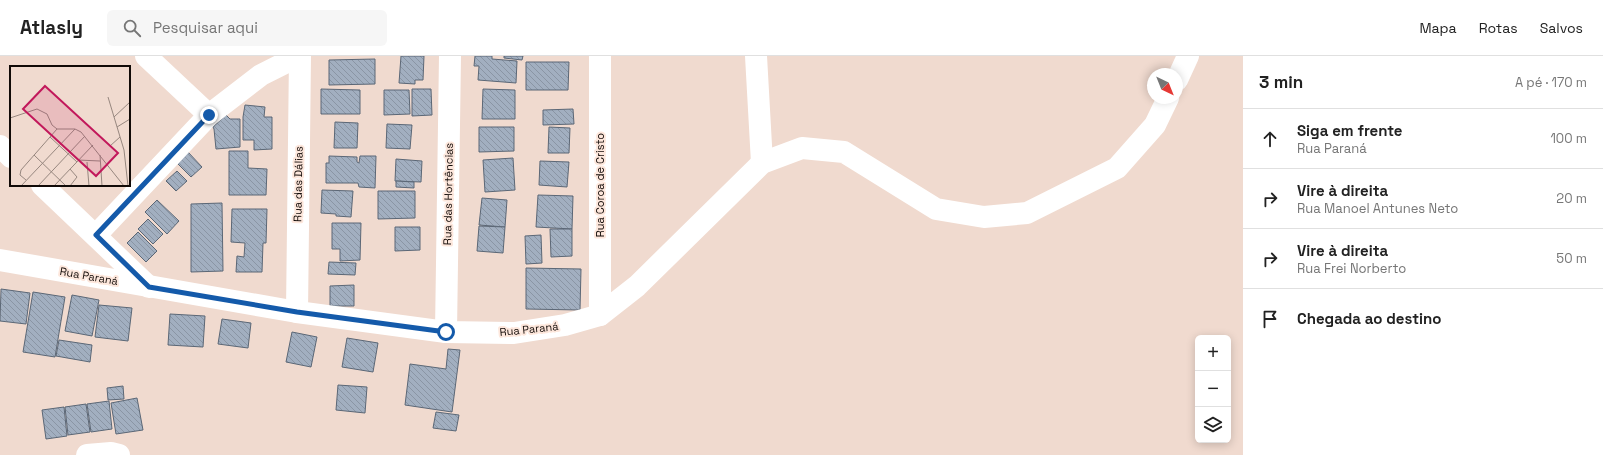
<!DOCTYPE html>
<html lang="pt">
<head>
<meta charset="utf-8">
<style>
  :root { --surface:#fff; --page:#f6f6f6; --text:#222; --muted:#767676; --line:#e0e0e0 }
  body { margin:0; font-family:"Space Grotesk",sans-serif; background:var(--page); color:var(--text) }
  .controls { position:absolute; right:12px; bottom:12px; display:grid; overflow:hidden; border-radius:6px; box-shadow:0 2px 10px #0003 }
  .controls button { width:36px; height:36px; display:grid; place-items:center; padding:0; border:0; border-bottom:1px solid var(--line); background:var(--surface); color:var(--text); font:20px sans-serif }
  .compass { position:absolute; left:1147px; top:12px; width:36px; height:36px; border-radius:50%; background:var(--surface); box-shadow:0 2px 10px #0003; rotate:137deg }
  .stop { position:absolute; width:12px; height:12px; margin:-9px; border:3px solid #145aaa; border-radius:50%; background:#fff }
  .stop.end { background:#145aaa; border-color:#fff; box-shadow:0 1px 4px #0008 }
  .list { margin:0; padding:0; list-style:none }
  h2 { display:flex; justify-content:space-between; align-items:center; height:52px; margin:0; padding:0 16px; font-size:17px }
  h2 small { font-size:13px; font-weight:400; color:var(--muted) }
  .list li { display:grid; grid-template-columns:26px 1fr auto; gap:12px; align-items:center; box-sizing:border-box; height:60px; padding:0 16px; border-top:1px solid var(--line) }
  .list b { display:block; font-size:15px; white-space:nowrap }
  .list p { margin:0; font-size:13px; white-space:nowrap; color:var(--muted) }
  .list em { font-size:13px; font-style:normal; color:var(--muted) }
  .icon { flex:none; width:22px; height:22px; fill:none; stroke:currentColor; stroke-width:2; stroke-linecap:round; stroke-linejoin:round }
  .map { position:relative; flex:none; width:1243px; height:399px; overflow:hidden }
  header { display:flex; align-items:center; gap:24px; box-sizing:border-box; height:56px; padding:0 20px; background:var(--surface); border-bottom:1px solid var(--line) }
  header strong { font-size:19px }
  nav { display:flex; gap:22px; margin-inline-start:auto; font-size:14px }
  .search { width:280px; height:36px; background:var(--page); display:flex; align-items:center; gap:10px; box-sizing:border-box; padding:0 14px; border-radius:6px; color:var(--muted); font-size:15px }
  main { display:flex }
  aside { flex:1; background:var(--surface) }
  .map>svg:first-child { display:block }
  .building { fill:url(#building-back-hatch); stroke:#5b6776 }
  .lines { fill:none; stroke-linecap:round; stroke-linejoin:round }
  .minor { stroke:#fff; stroke-width:22 }
  .route { stroke:#145aaa; stroke-width:5 }
  .labels { text-anchor:middle; stroke-width:4; stroke-linejoin:round; paint-order:stroke }
  .street-label { font-size:11px; fill:#110a07; stroke:#fde7dc }
  .inset-road { fill:none; stroke:#97877f; stroke-width:1 }
  .view { fill:#c2185b; fill-opacity:0.15; stroke:#c2185b; stroke-width:2 }
  .inset-edge { fill:none; stroke:#110a07; stroke-width:2 }
</style>
</head>
<body>
<header>
<strong>Atlasly</strong>
<div class="search"><svg class="icon" aria-label="search" viewBox="0 0 24 24"><circle cx="10" cy="10" r="6"/><path d="M15 15l6 6"/></svg>Pesquisar aqui</div>
<nav><a>Mapa</a><a>Rotas</a><a>Salvos</a></nav>
</header>
<main>
<div class="map">
<svg width="1243" height="399" viewBox="0 0 1243 399">
  <defs>
    <pattern id="building-back-hatch" width="6" height="6" patternUnits="userSpaceOnUse"><rect width="6" height="6" fill="#a2afc0"/><path d="M-1 5l2 2M0 0l6 6M5-1l2 2" fill="none" stroke="#8a95a4"/></pattern>
  </defs>
  <rect width="100%" height="100%" fill="#f0dacf"/>
  <g class="building">
    <path d="M401 0H424L423 24H415V28L399 27Z"/>
    <path d="M475 0H492V3L517 5 516 27 478 24 479 10H474Z"/>
    <path d="M504 0H523L522 4 504 2Z"/>
    <path d="M375 3V28L329 29V4Z"/>
    <path d="M526 6H569L568 34H526Z"/>
    <path d="M321 33 360 34V58H321Z"/>
    <path d="M412 33H431L432 59 412 60Z"/>
    <path d="M483 33 515 34V63H482Z"/>
    <path d="M384 34H409L410 58 384 59Z"/>
    <path d="M245 49 265 51 264 61H272V93L254 94V84H243V61Z"/>
    <path d="M573 53 574 68 543 69V54Z"/>
    <path d="M226 59 230 63H240V91L216 93 214 73 213 71Z"/>
    <path d="M335 66 358 67 357 92H334Z"/>
    <path d="M387 68 412 69 410 93 386 92Z"/>
    <path d="M479 71H514V95L479 96Z"/>
    <path d="M549 71 570 72 569 97H548Z"/>
    <path d="M229 95H248V112L267 113 266 139H229Z"/>
    <path d="M188 96 202 111 191 121 177 107Z"/>
    <path d="M329 100 357 101V106L359 107 360 100H376L375 132 359 131 358 127H326V107H329Z"/>
    <path d="M513 102 515 134 485 136 483 104Z"/>
    <path d="M396 103 422 105 421 126 395 125Z"/>
    <path d="M540 105 569 106 567 131 539 129Z"/>
    <path d="M177 115 187 125 176 135 166 125Z"/>
    <path d="M396 125 414 126V132L396 131Z"/>
    <path d="M322 134 353 135 351 161 336 160V158L321 157Z"/>
    <path d="M378 135H415V162L378 163Z"/>
    <path d="M538 139 573 140 572 173 536 171Z"/>
    <path d="M482 142 507 144 505 171 479 169Z"/>
    <path d="M157 144 179 165 167 178 145 156Z"/>
    <path d="M222 147 223 215 191 216V148Z"/>
    <path d="M232 153H267L266 187H263L262 216H236L237 200 244 201 245 187 231 186Z"/>
    <path d="M148 163 163 178 153 188 138 173Z"/>
    <path d="M332 167H361L360 204 340 205V193H332Z"/>
    <path d="M479 170 505 171 503 197 477 195Z"/>
    <path d="M395 171H420V194L395 195Z"/>
    <path d="M550 173H572V200L551 201Z"/>
    <path d="M138 176 157 195 146 206 127 187Z"/>
    <path d="M541 179 542 207 526 208 525 180Z"/>
    <path d="M329 206 356 207 355 219 328 218Z"/>
    <path d="M526 212 581 213 580 254 526 253Z"/>
    <path d="M354 229V250H330V230Z"/>
    <path d="M1 233 30 237 26 268 0 265Z"/>
    <path d="M33 236 65 241 55 301 23 296Z"/>
    <path d="M72 239 99 244 92 280 65 275Z"/>
    <path d="M99 249 132 252 128 285 95 281Z"/>
    <path d="M170 258 205 260 203 291 168 289Z"/>
    <path d="M222 263 251 267 248 292 218 288Z"/>
    <path d="M292 276 317 281 311 311 286 306Z"/>
    <path d="M347 282 378 287 373 316 342 311Z"/>
    <path d="M59 284 92 289 90 306 56 300Z"/>
    <path d="M448 293 460 294 452 356 405 349 410 308 446 313Z"/>
    <path d="M338 329 367 331 365 357 336 354Z"/>
    <path d="M123 330 124 343 108 344 107 332Z"/>
    <path d="M137 342 143 374 116 378 111 347Z"/>
    <path d="M109 345 112 373 91 376 87 348Z"/>
    <path d="M86 348 90 376 68 379 65 351Z"/>
    <path d="M64 351 67 380 46 383 42 354Z"/>
    <path d="M436 356 459 359 456 375 433 372Z"/>
  </g>
  <g class="lines">
    <g class="minor">
      <path d="M146 0 209 59"/>
      <path d="M756 0 762 107"/>
      <path d="M1177 24 1188 0"/>
      <path d="M0 90 11 101"/>
      <path d="M42 129 149 231"/>
      <path d="M96 179 209 59 261 19 299 0"/>
      <path d="M0 204 297 256 446 276 514 277 565 269 600 259 637 230 762 107 802 92 844 96 936 153 984 161 1027 157 1117 112 1155 69 1168 42"/>
      <path d="M297 256 300 0"/>
      <path d="M600 259V0"/>
      <path d="M446 276 450 0"/>
      <path d="M87 399 111 397 119 399"/>
    </g>
  </g>
  <g class="lines">
    <path class="route" d="M209 59 96 179 149 231 297 256 446 276"/>
  </g>
  <g class="labels">
    <g class="street-label">
      <text transform="translate(298 128) rotate(-89)" y="4">Rua das Dálias</text>
      <text transform="translate(600 129) rotate(-90)" y="4">Rua Coroa de Cristo</text>
      <text transform="translate(448 138) rotate(-89)" y="4">Rua das Hortências</text>
      <text transform="translate(89 220) rotate(10)" y="4">Rua Paraná</text>
      <text transform="translate(529 273) rotate(-6)" y="4">Rua Paraná</text>
    </g>
  </g>
  <g transform="translate(10 10)">
    <rect width="120" height="120" fill="#f0dacf"/>
    <path class="inset-road" d="M98 31 114 84 118 120M104 51 120 36M0 52 27 43 37 48 42 59 47 63M107 61 120 53M47 63H65L71 66 114 120M40 71 67 96M104 84 100 80 110 71M24 89 56 120M90 89 92 120M68 94 90 95M77 96 79 120M60 103 67 111 60 120M16 114 10 109 11 104 47 63M11 120 65 63M28 120 75 70M44 120 83 79"/>
    <path class="view" d="M35 20 108 87 86 110 13 43Z"/>
    <rect width="120" height="120" class="inset-edge"/>
  </g>
</svg>
<div class="controls">
<button>+</button>
<button>−</button>
<button><svg class="icon" aria-label="layers" viewBox="0 0 24 24"><path d="M12 4l9 5-9 5-9-5zM3 14l9 5 9-5"/></svg></button>
</div>
<svg class="compass" viewBox="-18 -18 36 36"><path d="M0-13l5 13h-10z" fill="#e53935"/><path d="M0 13l5-13h-10z" fill="#767676"/></svg>
<div class="stop" style="left:446px;top:276px"></div>
<div class="stop end" style="left:209px;top:59px"></div>
</div>
<aside>
<h2>3 min<small>A pé · 170 m</small></h2>
<ul class="list">
<li><svg class="icon" aria-label="ahead" viewBox="0 0 24 24"><path d="M12 20V5M6 11l6-6 6 6"/></svg><div><b>Siga em frente</b><p>Rua Paraná</p></div><em>100 m</em></li>
<li><svg class="icon" aria-label="right" viewBox="0 0 24 24"><path d="M7 20v-9h11M14 6l5 5-5 5"/></svg><div><b>Vire à direita</b><p>Rua Manoel Antunes Neto</p></div><em>20 m</em></li>
<li><svg class="icon" aria-label="right" viewBox="0 0 24 24"><path d="M7 20v-9h11M14 6l5 5-5 5"/></svg><div><b>Vire à direita</b><p>Rua Frei Norberto</p></div><em>50 m</em></li>
<li><svg class="icon" aria-label="arrive" viewBox="0 0 24 24"><path d="M6 21V4h12l-3 4 3 4H6"/></svg><div><b>Chegada ao destino</b></div></li>
</ul>
</aside>
</main>
</body>
</html>
